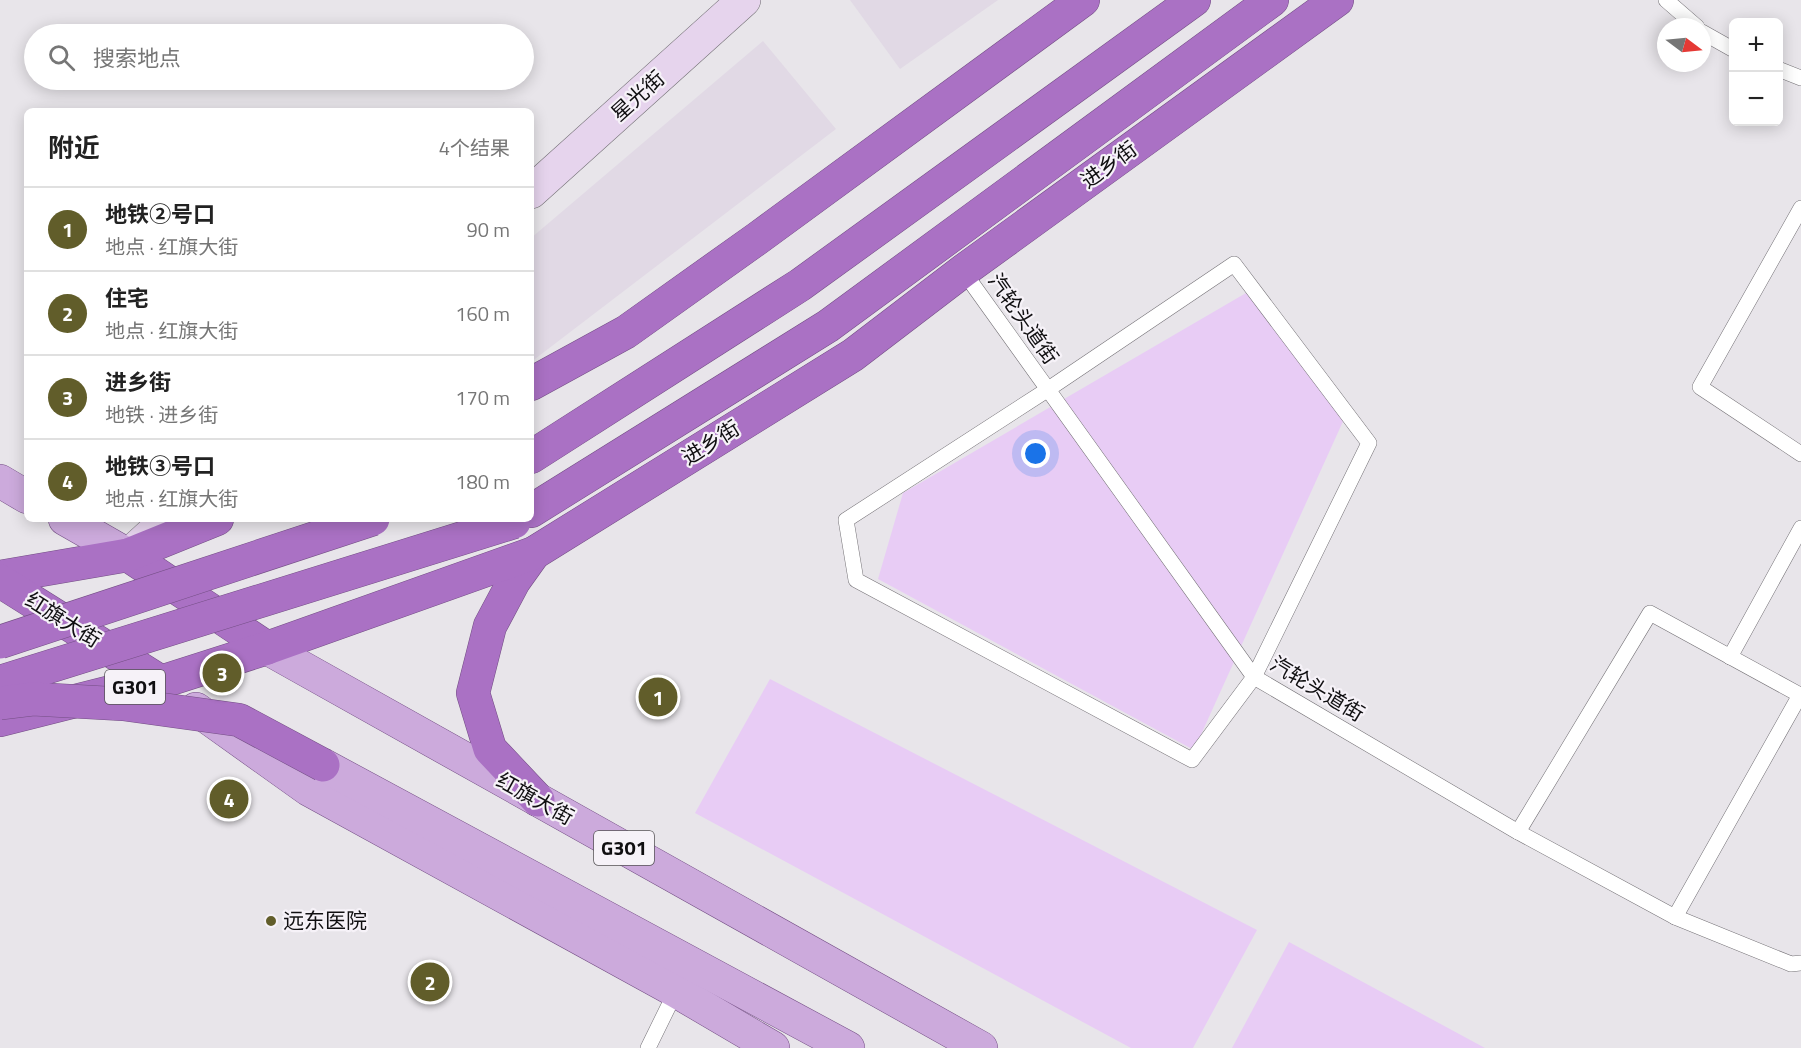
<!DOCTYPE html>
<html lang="zh">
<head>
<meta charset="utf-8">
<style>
  :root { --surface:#fff; --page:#f2f2f2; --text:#222; --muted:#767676; --line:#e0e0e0; --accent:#615d2a }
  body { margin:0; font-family:"Titillium Web","Noto Sans SC",sans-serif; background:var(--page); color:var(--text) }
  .controls { position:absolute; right:18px; top:18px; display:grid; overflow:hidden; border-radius:9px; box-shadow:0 3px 15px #0003 }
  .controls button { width:54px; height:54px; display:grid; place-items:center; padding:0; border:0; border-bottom:2px solid var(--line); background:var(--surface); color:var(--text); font:30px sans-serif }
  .compass { position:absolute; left:1657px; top:18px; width:54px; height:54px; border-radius:50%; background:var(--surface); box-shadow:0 3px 15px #0003; rotate:106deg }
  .you { position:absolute; left:1036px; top:454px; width:21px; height:21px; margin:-15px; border:4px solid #fff; border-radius:50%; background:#1a73e8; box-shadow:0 0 0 9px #1a73e833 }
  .badge { display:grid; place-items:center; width:39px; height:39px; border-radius:50%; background:var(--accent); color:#fff; font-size:20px; font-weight:700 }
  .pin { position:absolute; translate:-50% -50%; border:3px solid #fff; box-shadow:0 2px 6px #0006 }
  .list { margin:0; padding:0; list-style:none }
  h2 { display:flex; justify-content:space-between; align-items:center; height:78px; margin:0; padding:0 24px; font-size:26px }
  h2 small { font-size:20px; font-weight:400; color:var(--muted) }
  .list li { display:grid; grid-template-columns:39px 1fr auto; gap:18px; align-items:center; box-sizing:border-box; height:84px; padding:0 24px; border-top:2px solid var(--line) }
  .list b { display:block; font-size:22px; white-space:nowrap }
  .list p { margin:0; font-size:20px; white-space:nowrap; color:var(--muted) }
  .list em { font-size:20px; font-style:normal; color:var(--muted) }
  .icon { flex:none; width:33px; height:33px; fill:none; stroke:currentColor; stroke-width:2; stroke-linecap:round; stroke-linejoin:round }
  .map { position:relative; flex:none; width:1801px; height:1048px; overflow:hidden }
  .search { position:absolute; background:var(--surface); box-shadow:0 3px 15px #0003; left:24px; top:24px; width:510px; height:66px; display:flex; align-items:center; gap:15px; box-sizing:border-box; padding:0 21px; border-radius:33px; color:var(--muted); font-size:22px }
  .panel { position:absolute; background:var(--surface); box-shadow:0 3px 15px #0003; left:24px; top:108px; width:510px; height:414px; border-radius:9px }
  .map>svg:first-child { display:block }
  .built { fill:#e1d9e5 }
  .green { fill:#e8ccf5 }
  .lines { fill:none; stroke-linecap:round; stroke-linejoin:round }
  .lane-casing { stroke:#747176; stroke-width:16 }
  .secondary-casing { stroke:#747176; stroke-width:34 }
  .primary-casing { stroke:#744f85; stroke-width:34 }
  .highway-casing { stroke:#744f85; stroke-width:34 }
  .lane { stroke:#fff; stroke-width:15 }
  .secondary { stroke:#e6d4ed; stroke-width:33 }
  .primary { stroke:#ccaadc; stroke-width:33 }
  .highway { stroke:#aa71c4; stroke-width:33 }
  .highway-bridge-casing { stroke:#744f85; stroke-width:34; stroke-linecap:butt }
  .highway-bridge { stroke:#aa71c4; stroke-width:33 }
  .poi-dot { fill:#615d2a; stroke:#f6f2f8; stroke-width:2 }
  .labels { text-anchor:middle; stroke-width:4.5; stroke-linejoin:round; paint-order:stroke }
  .shield { fill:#f6f2f8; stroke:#555356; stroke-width:1.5 }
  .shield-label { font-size:20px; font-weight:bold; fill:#100f11 }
  .street-label { font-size:21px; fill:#100f11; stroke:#f6f2f8 }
  .poi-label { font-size:21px; fill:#100f11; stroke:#f6f2f8; text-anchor:start }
</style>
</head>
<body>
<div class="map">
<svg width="1801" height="1048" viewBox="0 0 1801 1048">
  <rect width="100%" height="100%" fill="#e8e5ea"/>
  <g class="built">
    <path d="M850 0H998L900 69Z"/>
    <path d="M763 41 836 129 531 362V238Z"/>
  </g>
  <g class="green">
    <path d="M1246 293 1345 417 1194 750 878 579 903 493Z"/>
    <path d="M770 679 1257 930 1193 1048H1131L695 813Z"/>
    <path d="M1289 942 1485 1048H1232Z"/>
  </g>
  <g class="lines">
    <g class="lane-casing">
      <g id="lane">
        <path d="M1666 0 1697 27"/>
        <path d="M1702 32 1734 50"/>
        <path d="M1778 69 1801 78"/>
        <path d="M1801 208 1700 387 1801 454"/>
        <path d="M1234 264 1369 443 1254 677 1192 760 856 580 846 520 1047 390Z"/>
        <path d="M963 271 1254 677 1518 832 1675 917 1791 964 1801 963"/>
        <path d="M1730 657 1801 528"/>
        <path d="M1518 832 1650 613 1800 695 1675 917"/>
        <path d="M648 1048 676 991"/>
      </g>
    </g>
    <g class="secondary-casing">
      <g id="secondary">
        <path d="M531 192 744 0"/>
        <path d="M132 552 168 519"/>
      </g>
    </g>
    <g class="primary-casing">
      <g id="primary">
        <path d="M0 481 27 497"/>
        <path d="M65 519 128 555"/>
        <path d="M267 648 981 1048"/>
        <path d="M196 709 308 789 676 991 773 1048"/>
        <path d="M323 765 848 1048"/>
      </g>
    </g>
    <g class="highway-casing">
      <g id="highway">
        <path d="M531 384 626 332 758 238 1083 0"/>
        <path d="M531 457 800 285 1194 0"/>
        <path d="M531 511 828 326 1272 0"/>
        <path d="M534 553 514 581 490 626 473 693 490 749 538 800"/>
        <path d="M128 555 267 648"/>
        <path d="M0 577 128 555 217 519"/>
        <path d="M0 581 161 682"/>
        <path d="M0 720 115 691 161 682 267 648 534 553 853 355 963 271 1337 0"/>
      </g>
    </g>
    <use href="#lane" class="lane"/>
    <use href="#secondary" class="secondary"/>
    <use href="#primary" class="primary"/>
    <use href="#highway" class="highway"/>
    <g class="highway-bridge-casing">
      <g id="highway-bridge">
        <path d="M0 642 373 519"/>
        <path d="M0 682 514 522"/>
        <path d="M0 703 33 699 123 704 239 720 323 765"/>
      </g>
    </g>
    <use href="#highway-bridge" class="highway-bridge"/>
  </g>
  <circle class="poi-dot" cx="271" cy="921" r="6"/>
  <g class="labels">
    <g class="shield">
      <rect x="105" y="670" width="60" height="34" rx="4.5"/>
      <rect x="594" y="831" width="60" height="34" rx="4.5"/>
    </g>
    <g class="shield-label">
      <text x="135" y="694">G301</text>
      <text x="624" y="855">G301</text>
    </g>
    <g class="street-label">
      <text transform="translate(638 96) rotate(-42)" y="7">星光街</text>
      <text transform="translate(1109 165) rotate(-36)" y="7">进乡街</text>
      <text transform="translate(1023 319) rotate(55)" y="7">汽轮头道街</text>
      <text transform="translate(711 443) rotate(-32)" y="7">进乡街</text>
      <text transform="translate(63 620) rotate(32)" y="7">红旗大街</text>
      <text transform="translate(1317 689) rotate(31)" y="7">汽轮头道街</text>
      <text transform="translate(535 799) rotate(29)" y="7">红旗大街</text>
    </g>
    <g class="poi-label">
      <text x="283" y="928">远东医院</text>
    </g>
  </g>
</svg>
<div class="controls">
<button>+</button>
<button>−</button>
</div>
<svg class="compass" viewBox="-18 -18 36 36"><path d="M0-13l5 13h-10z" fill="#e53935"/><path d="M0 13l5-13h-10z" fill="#767676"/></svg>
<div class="you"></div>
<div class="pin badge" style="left:658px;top:697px">1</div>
<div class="pin badge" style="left:430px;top:982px">2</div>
<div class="pin badge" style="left:222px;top:673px">3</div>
<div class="pin badge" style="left:229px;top:799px">4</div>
<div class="search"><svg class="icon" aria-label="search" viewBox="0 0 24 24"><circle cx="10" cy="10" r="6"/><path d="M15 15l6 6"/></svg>搜索地点</div>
<section class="panel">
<h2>附近<small>4个结果</small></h2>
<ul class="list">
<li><span class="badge">1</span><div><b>地铁②号口</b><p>地点 · 红旗大街</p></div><em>90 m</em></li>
<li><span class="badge">2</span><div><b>住宅</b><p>地点 · 红旗大街</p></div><em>160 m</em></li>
<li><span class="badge">3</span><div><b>进乡街</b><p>地铁 · 进乡街</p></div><em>170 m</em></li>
<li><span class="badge">4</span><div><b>地铁③号口</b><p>地点 · 红旗大街</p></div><em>180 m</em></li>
</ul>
</section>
</div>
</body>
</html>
